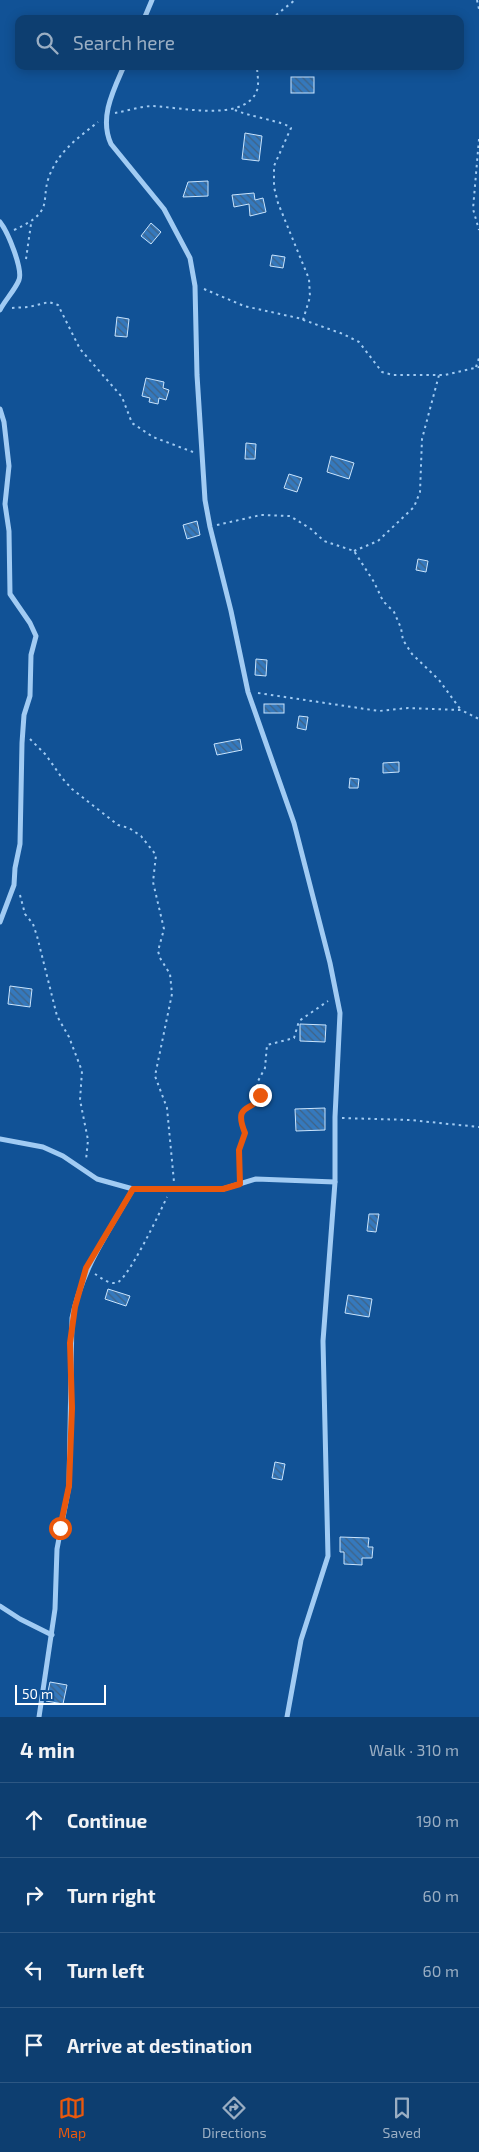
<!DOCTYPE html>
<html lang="en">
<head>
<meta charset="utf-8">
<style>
  :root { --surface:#0d3e70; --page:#164575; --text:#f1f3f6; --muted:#9aaec3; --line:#2d5783; --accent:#ea580c }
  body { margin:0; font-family:"Exo 2",sans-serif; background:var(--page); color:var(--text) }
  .scale { position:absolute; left:15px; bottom:12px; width:91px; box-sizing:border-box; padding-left:5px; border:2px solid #fff; border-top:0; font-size:14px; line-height:18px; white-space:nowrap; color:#fff; -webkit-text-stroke:4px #115296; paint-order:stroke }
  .stop { position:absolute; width:15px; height:15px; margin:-11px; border:4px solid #ea580c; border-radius:50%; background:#fff }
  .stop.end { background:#ea580c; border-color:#fff; box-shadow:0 1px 5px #0008 }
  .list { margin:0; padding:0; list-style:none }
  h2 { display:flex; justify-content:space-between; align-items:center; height:65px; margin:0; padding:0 20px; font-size:21px }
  h2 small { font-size:16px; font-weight:400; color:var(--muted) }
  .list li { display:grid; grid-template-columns:32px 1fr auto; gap:15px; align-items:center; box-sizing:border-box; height:75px; padding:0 20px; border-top:1px solid var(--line) }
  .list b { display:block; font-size:19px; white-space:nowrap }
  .list em { font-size:16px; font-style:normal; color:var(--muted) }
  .icon { flex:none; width:28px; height:28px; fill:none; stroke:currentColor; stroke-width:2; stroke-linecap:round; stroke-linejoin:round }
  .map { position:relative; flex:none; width:479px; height:1717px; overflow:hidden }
  .search { position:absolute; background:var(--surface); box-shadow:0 2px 12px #0003; left:15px; right:15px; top:15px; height:55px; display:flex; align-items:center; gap:12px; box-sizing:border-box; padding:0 18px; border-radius:10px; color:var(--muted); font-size:19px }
  .sheet { height:365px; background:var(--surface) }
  nav { display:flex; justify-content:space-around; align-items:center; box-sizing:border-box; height:70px; border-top:1px solid var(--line); background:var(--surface); font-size:14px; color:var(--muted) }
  nav a { display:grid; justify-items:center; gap:2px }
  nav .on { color:var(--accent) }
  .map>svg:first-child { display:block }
  .building { fill:url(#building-back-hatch); stroke:#c9e4fd }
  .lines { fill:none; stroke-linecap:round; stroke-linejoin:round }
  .path { stroke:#a1cbf3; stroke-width:2; stroke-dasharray:2.5 4; stroke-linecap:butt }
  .minor { stroke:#a1cbf3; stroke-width:5 }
  .route { stroke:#ea580c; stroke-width:6 }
</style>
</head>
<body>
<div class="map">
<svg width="479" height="1717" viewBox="0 0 479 1717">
  <defs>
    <pattern id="building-back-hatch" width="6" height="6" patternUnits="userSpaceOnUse" patternTransform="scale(1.25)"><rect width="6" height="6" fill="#3579bd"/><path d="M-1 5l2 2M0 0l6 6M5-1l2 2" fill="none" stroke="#406284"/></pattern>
  </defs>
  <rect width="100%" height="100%" fill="#115296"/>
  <g class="building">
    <rect x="291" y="77" width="23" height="16"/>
    <path d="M245 133 262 136 259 161 242 159Z"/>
    <path d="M208 181V196L183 197 188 182Z"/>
    <path d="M254 193 255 200 263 198 266 212 250 216 249 204 234 207 232 195Z"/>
    <path d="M151 223 161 232 151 244 141 236Z"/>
    <path d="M272 255 285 257 283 268 270 266Z"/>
    <path d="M117 317 129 319 127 337 115 336Z"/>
    <path d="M146 378 164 382 163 388 169 390 166 400 159 398 158 404 149 402 150 398 142 396Z"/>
    <path d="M246 443 256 444 255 459H245Z"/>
    <path d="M331 456 354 463 349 479 327 472Z"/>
    <path d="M289 474 302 478 297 492 284 488Z"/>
    <path d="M197 521 200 535 187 539 183 525Z"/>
    <path d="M418 559 428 561 426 572 416 570Z"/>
    <path d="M256 659 267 660 266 676 255 675Z"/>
    <rect x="264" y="704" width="20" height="9"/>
    <path d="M299 716 308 717 306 730 297 728Z"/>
    <path d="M240 739 242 750 217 755 214 744Z"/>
    <path d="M399 762V772L383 773V763Z"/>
    <path d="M350 778 359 779 358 788H349Z"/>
    <path d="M10 986 32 989 30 1007 8 1004Z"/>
    <path d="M300 1024 326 1025 325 1042 300 1041Z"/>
    <path d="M325 1108V1130L296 1131 295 1109Z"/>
    <path d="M369 1214H379L376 1232 367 1231Z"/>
    <path d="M108 1289 130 1296 126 1306 105 1299Z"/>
    <path d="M348 1295 372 1299 369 1317 345 1313Z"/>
    <path d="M275 1462 285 1464 282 1480 272 1478Z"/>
    <path d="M340 1537 369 1538 368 1547H373L372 1558H362V1565L344 1564V1552H340Z"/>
    <path d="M50 1682 67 1685 63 1704 46 1701Z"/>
  </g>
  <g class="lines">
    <g class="path">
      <path d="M477 0 479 9"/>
      <path d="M271 19 295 0"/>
      <path d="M235 110C247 116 286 122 291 128L274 166V187L278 203 309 279 310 297 303 320"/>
      <path d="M115 113C127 111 141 106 153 106 179 107 241 122 256 93 260 84 257 75 257 66"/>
      <path d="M479 139 473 209 479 230"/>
      <path d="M14 230C61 209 35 199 54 166 64 147 82 135 98 122"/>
      <path d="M26 259 31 224"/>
      <path d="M204 289 244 306 298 318 343 334 359 342 382 372 393 375H445L479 367"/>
      <path d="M12 308 29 307 49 302 58 305 80 349 122 397 132 423 153 437 193 452"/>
      <path d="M476 367 479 358"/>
      <path d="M217 525 261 515 290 516 311 529 324 541 354 551 374 582 383 601 394 612 401 628 403 640 412 654 439 680 461 710"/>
      <path d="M354 551 378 541 414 507 420 492 422 439 439 375"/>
      <path d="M258 693 379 711 408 708 461 710 479 719"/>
      <path d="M30 739 46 755 62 778 72 789 118 825 129 828 141 836 156 855 153 882 164 929 158 951 160 958 170 974 172 994 155 1076 167 1108 174 1182"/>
      <path d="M20 895 25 914 33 924 37 936 57 1016 69 1037 82 1071 80 1100 88 1140 86 1160"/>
      <path d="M342 1118 410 1120 479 1127"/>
      <path d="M239 1174V1150L245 1133C235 1108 246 1113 260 1098L257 1083 265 1068 267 1045 294 1038 299 1021 328 1001"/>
      <path d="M95 1274C100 1277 108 1284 116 1283 127 1282 161 1210 167 1197"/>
    </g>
    <g class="minor">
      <path d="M144 19 152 0"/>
      <path d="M124 66C113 91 99 118 111 144L164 209 190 258 195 286 197 375 205 500 210 527 231 611 248 692 294 823 330 963 340 1013 335 1117V1182L323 1341 328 1556 301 1640 287 1717"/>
      <path d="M0 222C8 232 23 269 19 280 15 290 5 300 0 310"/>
      <path d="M0 409 4 422 9 466 5 504 9 531 10 594 30 623 36 636 31 655 30 696 24 715 22 743 20 844 15 868 14 885 0 922"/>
      <path d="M0 1139 43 1147 63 1156 97 1179 133 1189H223L256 1179 335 1182"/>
      <path d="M0 1606 20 1619 52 1635"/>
      <path d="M39 1717 55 1609 57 1549 69 1486 72 1318C83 1267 107 1234 133 1189"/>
    </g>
  </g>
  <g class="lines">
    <path class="route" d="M60 1528 69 1486 72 1408 70 1343 75 1307 86 1268 133 1189H223L240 1184 239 1150 245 1133C232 1101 255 1113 260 1095"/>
  </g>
</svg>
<div class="scale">50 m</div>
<div class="stop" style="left:60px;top:1528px"></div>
<div class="stop end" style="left:260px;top:1095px"></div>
<div class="search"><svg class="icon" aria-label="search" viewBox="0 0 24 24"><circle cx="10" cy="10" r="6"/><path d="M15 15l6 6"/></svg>Search here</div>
</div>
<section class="sheet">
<h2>4 min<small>Walk · 310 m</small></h2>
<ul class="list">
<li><svg class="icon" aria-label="ahead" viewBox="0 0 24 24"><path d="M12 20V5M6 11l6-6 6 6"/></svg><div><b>Continue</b></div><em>190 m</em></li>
<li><svg class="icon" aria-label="right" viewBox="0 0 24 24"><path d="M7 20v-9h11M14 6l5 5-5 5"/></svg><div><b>Turn right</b></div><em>60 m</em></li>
<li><svg class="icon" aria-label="left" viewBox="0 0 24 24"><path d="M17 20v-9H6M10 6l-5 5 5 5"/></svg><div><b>Turn left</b></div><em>60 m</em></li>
<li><svg class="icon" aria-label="arrive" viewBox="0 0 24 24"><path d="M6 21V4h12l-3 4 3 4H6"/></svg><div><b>Arrive at destination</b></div></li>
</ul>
</section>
<nav>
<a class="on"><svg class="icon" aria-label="map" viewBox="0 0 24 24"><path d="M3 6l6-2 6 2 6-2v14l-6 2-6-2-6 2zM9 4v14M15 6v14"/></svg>Map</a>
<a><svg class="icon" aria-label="directions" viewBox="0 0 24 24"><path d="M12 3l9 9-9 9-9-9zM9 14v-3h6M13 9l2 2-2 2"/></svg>Directions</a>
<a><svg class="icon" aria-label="saved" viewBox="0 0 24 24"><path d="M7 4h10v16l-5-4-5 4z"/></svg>Saved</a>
</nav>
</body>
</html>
